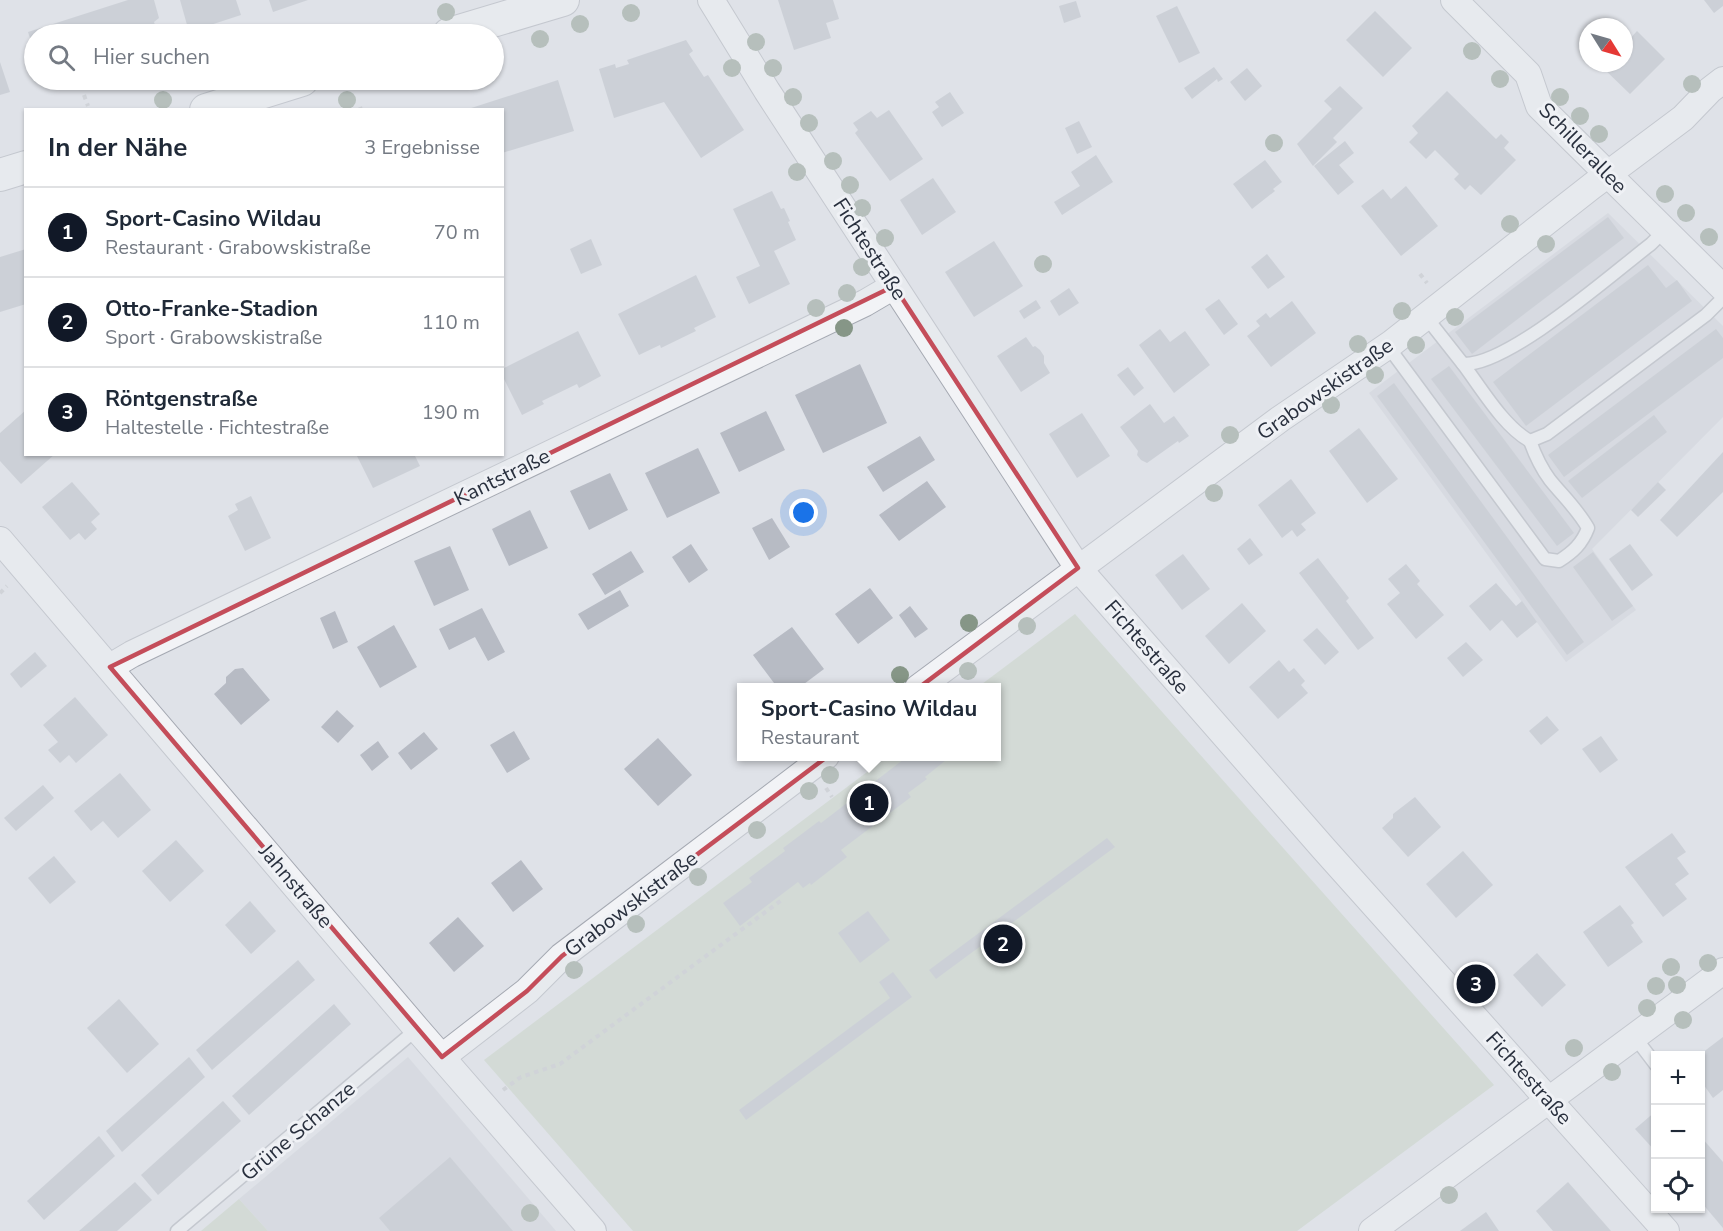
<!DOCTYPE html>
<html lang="de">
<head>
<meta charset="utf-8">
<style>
  :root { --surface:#fff; --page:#f2f2f3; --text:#1f2937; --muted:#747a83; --line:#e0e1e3; --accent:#111827 }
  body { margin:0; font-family:"Nunito Sans",sans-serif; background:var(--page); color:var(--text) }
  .controls { position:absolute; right:18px; bottom:18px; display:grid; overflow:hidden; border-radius:0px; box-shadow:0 2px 4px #0004 }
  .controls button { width:54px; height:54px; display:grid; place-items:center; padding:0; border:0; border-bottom:2px solid var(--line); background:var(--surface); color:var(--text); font:30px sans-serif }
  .compass { position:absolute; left:1579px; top:18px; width:54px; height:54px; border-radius:50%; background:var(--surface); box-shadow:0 2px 4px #0004; rotate:127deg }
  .you { position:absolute; left:804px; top:513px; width:21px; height:21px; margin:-15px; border:4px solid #fff; border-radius:50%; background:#1a73e8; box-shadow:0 0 0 9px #1a73e833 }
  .badge { display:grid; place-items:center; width:39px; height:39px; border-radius:50%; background:var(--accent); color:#fff; font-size:20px; font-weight:700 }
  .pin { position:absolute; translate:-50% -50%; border:3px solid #fff; box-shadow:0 2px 6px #0006 }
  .popup { position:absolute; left:737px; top:683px; width:264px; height:78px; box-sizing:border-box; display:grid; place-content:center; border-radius:0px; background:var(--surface); filter:drop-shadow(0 2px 4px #0005); font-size:20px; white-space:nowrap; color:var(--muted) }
  .popup b { font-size:22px; color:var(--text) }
  .popup::after { content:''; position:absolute; left:50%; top:100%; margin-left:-12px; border:12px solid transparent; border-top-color:var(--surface) }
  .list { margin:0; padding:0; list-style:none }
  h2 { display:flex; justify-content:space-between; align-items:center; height:78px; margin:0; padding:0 24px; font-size:26px }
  h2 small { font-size:20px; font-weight:400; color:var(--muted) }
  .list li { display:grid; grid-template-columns:39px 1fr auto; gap:18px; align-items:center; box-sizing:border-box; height:90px; padding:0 24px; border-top:2px solid var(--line) }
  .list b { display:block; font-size:22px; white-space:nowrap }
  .list p { margin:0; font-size:20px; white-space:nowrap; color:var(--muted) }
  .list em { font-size:20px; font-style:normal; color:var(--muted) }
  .icon { flex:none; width:33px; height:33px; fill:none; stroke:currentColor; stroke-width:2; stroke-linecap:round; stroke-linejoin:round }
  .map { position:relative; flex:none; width:1723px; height:1231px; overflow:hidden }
  .search { position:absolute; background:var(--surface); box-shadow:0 2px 4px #0004; left:24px; top:24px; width:480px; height:66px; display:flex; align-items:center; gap:15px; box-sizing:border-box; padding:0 21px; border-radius:33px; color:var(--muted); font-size:22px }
  .panel { position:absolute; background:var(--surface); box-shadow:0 2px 4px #0004; left:24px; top:108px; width:480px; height:348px; border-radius:0px }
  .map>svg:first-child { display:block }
  .built { fill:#ced1d9 }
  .green { fill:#c5d1c1 }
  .building { fill:#b7bbc4 }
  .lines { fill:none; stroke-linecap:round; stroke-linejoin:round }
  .service-casing { stroke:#a5a9b2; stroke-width:15 }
  .minor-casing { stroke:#a5a9b2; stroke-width:28 }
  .tertiary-casing { stroke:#a5a9b2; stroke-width:34 }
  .path { stroke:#bec0c6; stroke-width:4; stroke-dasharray:4.5 4.5; stroke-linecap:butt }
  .service { stroke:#f2f3f6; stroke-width:12 }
  .minor { stroke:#f2f3f6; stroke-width:26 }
  .tertiary { stroke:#f2f3f6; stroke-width:32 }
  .tree { fill:#869687 }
  .marked { fill:none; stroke:#c44d5a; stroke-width:4.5; stroke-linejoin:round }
  .labels { text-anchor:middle; stroke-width:6; stroke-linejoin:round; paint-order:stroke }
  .street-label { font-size:21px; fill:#29303e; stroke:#eff1f5 }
</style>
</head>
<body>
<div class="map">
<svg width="1723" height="1231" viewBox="0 0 1723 1231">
  <rect width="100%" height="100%" fill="#dfe2e8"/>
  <g class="built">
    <path d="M1608 213 1723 326V417L1592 549 1636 610 1566 662 1369 393Z"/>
    <path d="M408 1057 556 1231H268L239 1199Z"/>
  </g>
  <g class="green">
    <path d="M1075 614 1494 1085 1297 1231H633L484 1060 887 757 996 756V688L978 687Z"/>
    <path d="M239 1199 268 1231H201Z"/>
  </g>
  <g class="building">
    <path d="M128 0H154L159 18 154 22 158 34H34V50L28 32Z"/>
    <path d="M180 0H236L241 15 189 32Z"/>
    <path d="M269 0H308L273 12Z"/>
    <path d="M778 0H833L839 19 826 23 831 38 794 50Z"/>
    <path d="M1704 0H1723V6L1714 13Z"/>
    <path d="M1076 1 1081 17 1064 23 1059 6Z"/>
    <path d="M1177 6 1200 53 1179 63 1156 16Z"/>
    <path d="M1375 11 1412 48 1383 77 1346 40Z"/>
    <path d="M1637 31 1665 59 1630 94 1602 67 1606 63H1624V45Z"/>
    <path d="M686 40 693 51 689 54 704 77 708 75 744 130 701 158 664 102 614 118 599 69 615 64 616 68 629 64 627 60Z"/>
    <path d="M0 62 10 92 0 95Z"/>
    <path d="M1214 67 1223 79 1218 82 1217 79 1192 99 1184 88Z"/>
    <path d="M1247 68 1262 86 1245 101 1230 82Z"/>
    <path d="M558 80 574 131 502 153V110H465Z"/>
    <path d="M1340 86 1363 108 1333 138 1337 142 1313 166 1297 144 1332 109 1324 101Z"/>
    <path d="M1447 91 1496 139 1501 134 1509 142 1504 148 1516 160 1481 195 1470 185 1465 190 1454 179 1459 174 1435 150 1426 159 1409 142 1418 133 1412 126Z"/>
    <path d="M950 92 964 113 942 127 932 112 939 107 935 102Z"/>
    <path d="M889 110 923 159 890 181 855 133 858 130 853 123 871 111 877 118Z"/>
    <path d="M1079 121 1092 147 1077 154 1065 128Z"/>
    <path d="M1345 141 1354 153 1339 165 1354 182 1338 195 1314 166Z"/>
    <path d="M1096 155 1113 182 1062 215 1054 202 1080 186 1071 172Z"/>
    <path d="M1265 160 1282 182 1273 189 1275 191 1252 209 1233 184Z"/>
    <path d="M933 178 956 212 922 235 900 200Z"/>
    <path d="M1406 186 1438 226 1401 256 1361 206 1383 189 1391 199Z"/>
    <path d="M772 191 781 209 784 208 790 221 788 222 796 240 774 251 790 284 749 304 736 277 760 266 733 209Z"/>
    <path d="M1608 217 1624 238 1472 354 1455 332Z"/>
    <path d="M591 239 602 265 581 274 570 249Z"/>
    <path d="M994 241 1023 286 974 317 945 272Z"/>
    <path d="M26 249V304L0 312V257Z"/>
    <path d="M1267 254 1285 277 1268 289 1251 267Z"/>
    <path d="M1648 265 1666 288 1677 280 1692 301 1526 426 1493 382Z"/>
    <path d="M696 275 716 317 694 328 696 331 661 348 660 345 639 355 618 314Z"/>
    <path d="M1069 288 1079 303 1059 316 1050 301Z"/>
    <path d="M1219 299 1238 324 1224 335 1205 309Z"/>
    <path d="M1036 300 1041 308 1024 319 1019 311Z"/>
    <path d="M1292 301 1316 333 1271 367 1247 336 1260 326 1256 321 1266 313 1270 318Z"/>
    <path d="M1160 329 1170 342 1185 331 1210 365 1174 393 1139 345Z"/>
    <path d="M1716 329 1723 338V358L1564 477 1548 455Z"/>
    <path d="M578 331 601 376 579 388 577 384 542 401 544 404 522 415 502 375V369Z"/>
    <path d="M1026 337 1033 347 1035 346 1040 350 1044 356V363L1050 373 1021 392 997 356Z"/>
    <path d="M860 364 887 423 823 453 795 395Z"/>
    <path d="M1449 366 1574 533 1557 546 1431 379Z"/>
    <path d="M1128 367 1144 388 1134 396 1117 375Z"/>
    <path d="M1394 383 1584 642 1567 655 1377 396Z"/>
    <path d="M1150 404 1164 423 1174 416 1189 436 1179 443 1178 441 1147 463 1141 460 1137 455 1138 451 1120 427Z"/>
    <path d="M26 410V454H55L21 484 0 461V433Z"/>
    <path d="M766 411 785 450 739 472 720 433Z"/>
    <path d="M1082 413 1110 456 1077 478 1049 434Z"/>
    <path d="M1654 415 1667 432 1582 498 1568 481Z"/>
    <path d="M1359 428 1398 479 1367 503 1329 451Z"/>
    <path d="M920 436 935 460 883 492 867 467Z"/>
    <path d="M698 448 720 493 667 518 645 473Z"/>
    <path d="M1723 452V492L1677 537 1660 520Z"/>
    <path d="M356 454H414L420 466 373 488Z"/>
    <path d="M610 473 628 510 589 530 570 491Z"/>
    <path d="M1291 479 1316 513 1301 524 1306 530 1297 537 1292 530 1282 538 1258 505Z"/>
    <path d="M927 481 946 507 899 541 879 515Z"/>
    <path d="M72 482 100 514 91 522 97 529 85 540 79 533 70 540 42 507Z"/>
    <path d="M1658 482 1666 490 1638 517 1631 510Z"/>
    <path d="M251 496 271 538 245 551 228 516 238 510 235 504Z"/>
    <path d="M530 510 548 548 509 566 492 529Z"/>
    <path d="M772 518 790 547 769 560 752 528Z"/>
    <path d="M1250 538 1263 555 1249 565 1237 549Z"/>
    <path d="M691 544 708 570 689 583 672 557Z"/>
    <path d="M1630 544 1653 575 1632 591 1609 559Z"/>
    <path d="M450 546 469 590 434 606 414 561Z"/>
    <path d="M631 551 644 572 605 595 592 574Z"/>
    <path d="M1593 552 1633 606 1612 621 1573 567Z"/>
    <path d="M1183 554 1210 589 1182 610 1155 575Z"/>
    <path d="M1318 558 1349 598 1346 601 1374 638 1358 650 1299 573Z"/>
    <path d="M1406 564 1420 581 1417 584 1444 615 1416 639 1387 604 1400 593 1388 579Z"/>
    <path d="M1496 583 1516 606 1522 601 1537 622 1517 638 1502 620 1490 631 1469 606Z"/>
    <path d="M870 588 893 618 858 644 835 614Z"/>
    <path d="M620 590 629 606 588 630 578 614Z"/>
    <path d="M1242 603 1266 631 1229 664 1205 636Z"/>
    <path d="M910 606 928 629 915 638 899 615Z"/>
    <path d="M482 608 505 652 488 661 475 637 449 650 439 629Z"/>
    <path d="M335 611 348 642 333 649 320 618Z"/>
    <path d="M394 625 417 667 380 688 357 647Z"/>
    <path d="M792 627 824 669 800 687H777L753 655Z"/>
    <path d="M1317 628 1339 652 1325 665 1303 640Z"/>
    <path d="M1466 642 1483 660 1463 677 1447 658Z"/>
    <path d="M35 652 47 666 21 688 10 674Z"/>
    <path d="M1279 660 1289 672 1294 668 1305 681 1301 685 1308 693 1278 719 1249 687Z"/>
    <path d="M243 668 270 700 241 725 214 694 226 683V677L235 669Z"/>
    <path d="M75 697 108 735 76 763 69 755 60 763 48 750 58 742 43 725Z"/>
    <path d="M337 710 354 726 338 743 321 727Z"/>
    <path d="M1547 716 1559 730 1541 745 1529 731Z"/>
    <path d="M514 731 530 759 507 773 490 745Z"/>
    <path d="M424 732 438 749 411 770 398 753Z"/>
    <path d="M1601 736 1618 760 1600 773 1582 749Z"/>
    <path d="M658 738 692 775 658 806 624 769Z"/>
    <path d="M378 741 389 757 372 771 360 755Z"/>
    <path d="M908 756H951L925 777 927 779 908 793 911 797 841 850 847 857 811 885 810 883 803 888 798 882 740 926 723 903 752 882 749 878 785 851 783 848 819 821 821 823Z"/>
    <path d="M120 773 151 810 118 838 103 821 91 831 74 811Z"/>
    <path d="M43 785 54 798 16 831 4 818Z"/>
    <path d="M1415 797 1441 827 1408 857 1382 828 1393 818V814Z"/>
    <path d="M1672 833 1686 852 1677 858 1689 874 1675 884 1687 899 1663 917 1625 867Z"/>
    <path d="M1107 838 1115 847 936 979 929 970Z"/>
    <path d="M176 840 204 871 170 902 142 871Z"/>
    <path d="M1463 851 1493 885 1456 918 1426 884Z"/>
    <path d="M54 856 76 882 50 904 28 878Z"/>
    <path d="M521 860 543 889 513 912 491 883Z"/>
    <path d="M250 901 276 931 251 954 225 925Z"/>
    <path d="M1620 905 1634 923 1631 925 1643 942 1608 967 1583 932Z"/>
    <path d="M868 911 890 940 860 963 838 933Z"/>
    <path d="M458 917 484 946 454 972 429 943Z"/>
    <path d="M1537 953 1566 985 1542 1007 1513 975Z"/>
    <path d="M298 960 315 980 212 1070 196 1050Z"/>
    <path d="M893 972 912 997 746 1120 739 1110 890 998 879 982Z"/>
    <path d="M119 999 159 1044 127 1073 87 1028Z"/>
    <path d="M334 1004 351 1024 249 1115 232 1096Z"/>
    <path d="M1723 1037V1090L1713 1098 1701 1081V1056H1698Z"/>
    <path d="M189 1057 205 1077 122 1152 106 1131Z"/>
    <path d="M223 1101 241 1121 158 1195 141 1175Z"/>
    <path d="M1656 1111V1152L1635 1129Z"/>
    <path d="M99 1136 115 1156 44 1220 27 1201Z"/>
    <path d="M1701 1137 1723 1162V1228L1701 1202Z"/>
    <path d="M450 1157 513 1231H390L379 1218Z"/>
    <path d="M135 1182 152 1200 117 1231H79Z"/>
    <path d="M1568 1182 1611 1231H1553L1536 1211Z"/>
    <path d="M1486 1212 1499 1231H1460Z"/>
  </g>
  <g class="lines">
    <g class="service-casing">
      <g id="service">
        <path d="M1426 317 1463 364C1508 366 1612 274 1651 244L1664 231"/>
        <path d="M1387 345 1545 559 1559 561C1573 552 1582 544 1588 528 1578 510 1563 496 1550 480 1541 468 1535 455 1530 441"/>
        <path d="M1463 364C1481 388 1504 427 1530 441L1547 434 1706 315 1723 298"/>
        <path d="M1634 1036 1656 1065"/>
        <path d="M177 1231 417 1029"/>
      </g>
    </g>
    <g class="minor-casing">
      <g id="minor">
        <path d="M711 0 767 91 1078 568 1324 849 1666 1231"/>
        <path d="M1454 0 1528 74 1539 106 1723 288"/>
        <path d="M0 540 417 1029 593 1231"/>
        <path d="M110 667 132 654 865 303 894 286"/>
        <path d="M918 688 1280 419 1392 343 1592 186 1683 118 1710 90 1723 80"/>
        <path d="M442 1057 527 991 562 956 826 756"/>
        <path d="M1372 1231 1723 971"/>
      </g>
    </g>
    <g class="tertiary-casing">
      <g id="tertiary">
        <path d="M449 34 563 0"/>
        <path d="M206 110 302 80"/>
        <path d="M0 175 26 167"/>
      </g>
    </g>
    <g class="path">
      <path d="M145 80 148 87"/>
      <path d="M84 95 88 106"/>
      <path d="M360 107 361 110"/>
      <path d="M1420 274 1427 283"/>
      <path d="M0 593 7 586"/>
      <path d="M826 788 832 797"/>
      <path d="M503 1090 521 1077 560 1064 783 899"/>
    </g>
    <use href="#service" class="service"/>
    <use href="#minor" class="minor"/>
    <use href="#tertiary" class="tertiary"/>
  </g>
  <g class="tree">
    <circle cx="446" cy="12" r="9"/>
    <circle cx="631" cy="13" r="9"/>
    <circle cx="580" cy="24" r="9"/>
    <circle cx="540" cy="39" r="9"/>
    <circle cx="756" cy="42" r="9"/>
    <circle cx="1472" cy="51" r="9"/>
    <circle cx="732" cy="68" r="9"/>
    <circle cx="773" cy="68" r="9"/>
    <circle cx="1500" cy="79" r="9"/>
    <circle cx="1692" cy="84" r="9"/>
    <circle cx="793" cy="97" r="9"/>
    <circle cx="1560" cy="97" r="9"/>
    <circle cx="163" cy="100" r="9"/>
    <circle cx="347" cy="100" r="9"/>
    <circle cx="1580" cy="116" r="9"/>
    <circle cx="809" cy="123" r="9"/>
    <circle cx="1599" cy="134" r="9"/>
    <circle cx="1274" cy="143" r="9"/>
    <circle cx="833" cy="161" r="9"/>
    <circle cx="797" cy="172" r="9"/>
    <circle cx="850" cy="185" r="9"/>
    <circle cx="1665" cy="194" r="9"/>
    <circle cx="862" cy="208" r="9"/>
    <circle cx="1686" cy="213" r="9"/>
    <circle cx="1510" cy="224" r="9"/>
    <circle cx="1709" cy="237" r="9"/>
    <circle cx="885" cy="238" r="9"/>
    <circle cx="1546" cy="244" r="9"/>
    <circle cx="1043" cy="264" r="9"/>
    <circle cx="862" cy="267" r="9"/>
    <circle cx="847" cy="293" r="9"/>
    <circle cx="816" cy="308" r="9"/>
    <circle cx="1402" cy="311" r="9"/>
    <circle cx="1455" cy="317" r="9"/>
    <circle cx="844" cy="328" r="9"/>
    <circle cx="1358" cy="344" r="9"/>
    <circle cx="1416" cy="345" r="9"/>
    <circle cx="1375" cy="375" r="9"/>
    <circle cx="1331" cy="405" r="9"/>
    <circle cx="1230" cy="435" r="9"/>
    <circle cx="1214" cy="493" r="9"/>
    <circle cx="969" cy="623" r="9"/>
    <circle cx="1027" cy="626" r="9"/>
    <circle cx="968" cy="671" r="9"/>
    <circle cx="900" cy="675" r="9"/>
    <circle cx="830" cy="775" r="9"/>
    <circle cx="809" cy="791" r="9"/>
    <circle cx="757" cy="830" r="9"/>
    <circle cx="698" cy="877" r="9"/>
    <circle cx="636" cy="924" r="9"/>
    <circle cx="1708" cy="963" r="9"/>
    <circle cx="1671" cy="967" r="9"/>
    <circle cx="574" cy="970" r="9"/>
    <circle cx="1677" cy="985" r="9"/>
    <circle cx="1656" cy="986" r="9"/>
    <circle cx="1647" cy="1008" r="9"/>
    <circle cx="1683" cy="1020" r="9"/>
    <circle cx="1574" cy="1048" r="9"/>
    <circle cx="1612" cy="1072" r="9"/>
    <circle cx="1449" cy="1195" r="9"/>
    <circle cx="530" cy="1213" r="9"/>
  </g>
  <path d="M0 0H1723V1231H0ZM894 286 1078 568 562 956 527 991 442 1057 110 667Z" fill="#dfe2e8" fill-opacity=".55" fill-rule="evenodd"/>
  <path class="marked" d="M894 286 1078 568 562 956 527 991 442 1057 110 667Z"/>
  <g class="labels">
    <g class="street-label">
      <text transform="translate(1583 148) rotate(46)" y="7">Schillerallee</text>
      <text transform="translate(870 249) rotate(57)" y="7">Fichtestraße</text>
      <text transform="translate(1325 389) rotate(-35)" y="7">Grabowskistraße</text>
      <text transform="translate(502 477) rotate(-26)" y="7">Kantstraße</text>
      <text transform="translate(1147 647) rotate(49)" y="7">Fichtestraße</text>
      <text transform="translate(296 886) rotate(50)" y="7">Jahnstraße</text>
      <text transform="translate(631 904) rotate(-37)" y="7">Grabowskistraße</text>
      <text transform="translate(1529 1078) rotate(48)" y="7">Fichtestraße</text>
      <text transform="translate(298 1131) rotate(-40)" y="7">Grüne Schanze</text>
    </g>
  </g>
</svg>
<div class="controls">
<button>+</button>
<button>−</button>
<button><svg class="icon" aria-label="locate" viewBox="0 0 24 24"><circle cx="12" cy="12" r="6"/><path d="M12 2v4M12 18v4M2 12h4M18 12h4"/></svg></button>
</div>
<svg class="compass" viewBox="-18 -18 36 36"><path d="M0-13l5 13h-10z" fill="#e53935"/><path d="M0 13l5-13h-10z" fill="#747a83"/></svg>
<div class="you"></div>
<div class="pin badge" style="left:869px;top:803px">1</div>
<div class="popup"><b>Sport-Casino Wildau</b>Restaurant</div>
<div class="pin badge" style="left:1003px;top:944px">2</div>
<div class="pin badge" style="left:1476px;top:984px">3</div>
<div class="search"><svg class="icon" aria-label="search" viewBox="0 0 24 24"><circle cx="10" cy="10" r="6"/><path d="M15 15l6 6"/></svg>Hier suchen</div>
<section class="panel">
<h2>In der Nähe<small>3 Ergebnisse</small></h2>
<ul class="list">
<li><span class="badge">1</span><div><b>Sport-Casino Wildau</b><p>Restaurant · Grabowskistraße</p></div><em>70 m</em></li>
<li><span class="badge">2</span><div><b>Otto-Franke-Stadion</b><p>Sport · Grabowskistraße</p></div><em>110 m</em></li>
<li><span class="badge">3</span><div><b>Röntgenstraße</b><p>Haltestelle · Fichtestraße</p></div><em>190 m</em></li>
</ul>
</section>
</div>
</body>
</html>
